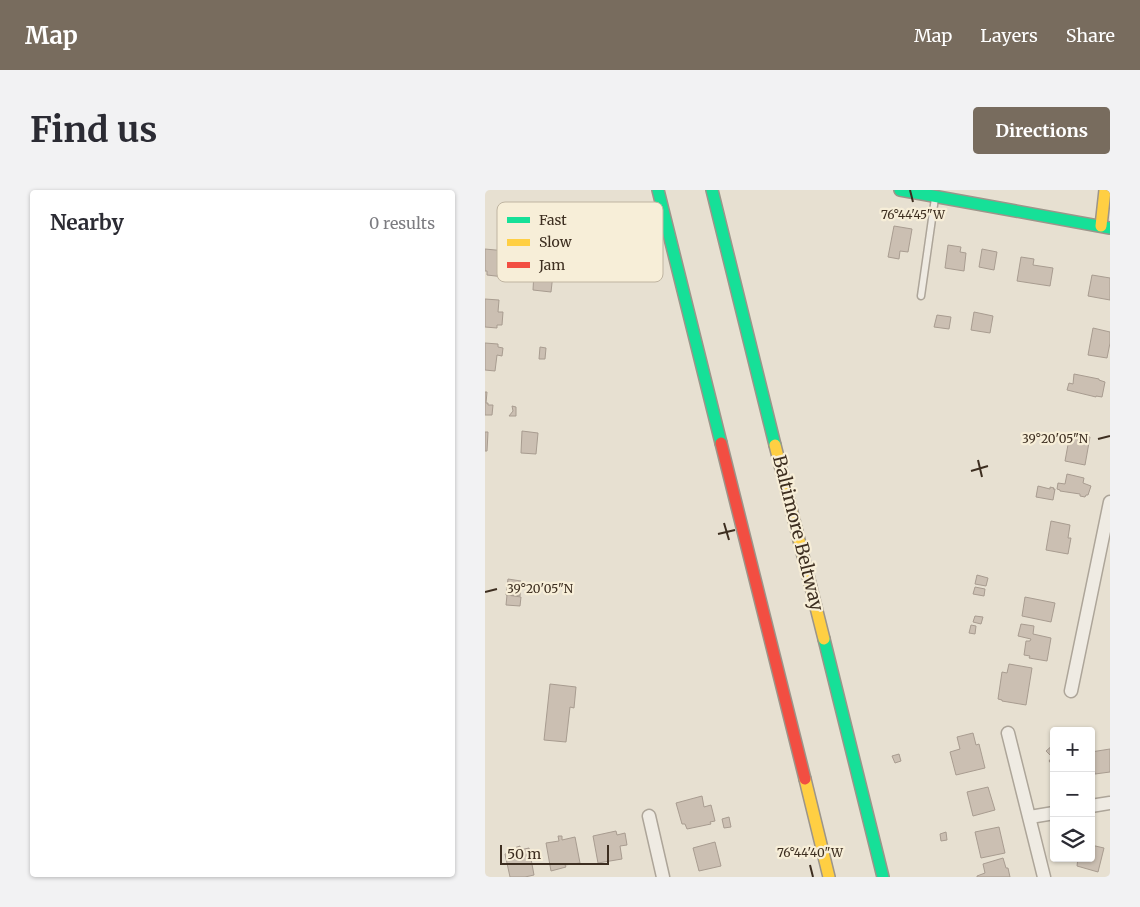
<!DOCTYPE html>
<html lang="en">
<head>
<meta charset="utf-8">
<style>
  :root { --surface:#fff; --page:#f2f2f3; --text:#2b2b33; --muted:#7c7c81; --line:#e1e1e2; --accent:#786c5e }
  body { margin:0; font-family:Merriweather,serif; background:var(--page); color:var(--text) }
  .controls { position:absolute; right:15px; bottom:15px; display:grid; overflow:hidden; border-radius:5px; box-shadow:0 1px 4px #0004 }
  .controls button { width:45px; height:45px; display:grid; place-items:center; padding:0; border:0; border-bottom:1px solid var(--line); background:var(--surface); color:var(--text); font:25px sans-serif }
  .scale { position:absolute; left:15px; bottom:12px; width:109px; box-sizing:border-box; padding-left:5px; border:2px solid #3d2e20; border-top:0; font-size:14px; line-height:18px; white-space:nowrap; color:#3d2e20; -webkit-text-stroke:4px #f7eed8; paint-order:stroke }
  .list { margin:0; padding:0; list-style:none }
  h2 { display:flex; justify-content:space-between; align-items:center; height:65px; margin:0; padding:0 20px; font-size:21px }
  h2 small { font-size:16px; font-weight:400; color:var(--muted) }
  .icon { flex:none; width:28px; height:28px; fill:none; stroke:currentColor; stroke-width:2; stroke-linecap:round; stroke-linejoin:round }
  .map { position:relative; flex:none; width:625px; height:687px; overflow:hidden; border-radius:5px }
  header { display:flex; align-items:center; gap:30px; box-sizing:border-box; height:70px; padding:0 25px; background:var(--accent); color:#fff }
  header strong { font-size:24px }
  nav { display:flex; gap:28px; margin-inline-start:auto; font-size:18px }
  .intro { display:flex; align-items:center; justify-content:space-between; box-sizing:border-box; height:120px; padding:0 30px }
  h1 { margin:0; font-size:35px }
  .button { padding:12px 22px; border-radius:5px; background:var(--accent); color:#fff; font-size:18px; font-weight:700 }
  main { display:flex; gap:30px; padding:0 30px }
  aside { flex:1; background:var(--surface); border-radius:5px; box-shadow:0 1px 4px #0004 }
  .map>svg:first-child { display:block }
  .building { fill:#cbbfb2; stroke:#a89c90 }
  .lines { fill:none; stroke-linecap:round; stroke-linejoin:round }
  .lane-casing { stroke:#ada599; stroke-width:9 }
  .street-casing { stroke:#ada599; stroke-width:15 }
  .fast-casing { stroke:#9c958a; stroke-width:14 }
  .slow-casing { stroke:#9c958a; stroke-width:14 }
  .jam-casing { stroke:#9c958a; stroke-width:14 }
  .lane { stroke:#efebe3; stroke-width:6 }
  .street { stroke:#efebe3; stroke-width:12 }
  .fast { stroke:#16e098; stroke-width:11 }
  .slow { stroke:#ffcf43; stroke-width:11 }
  .jam { stroke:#f24e42; stroke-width:11 }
  .ticks { fill:none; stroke:#3d2e20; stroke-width:2 }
  .labels { text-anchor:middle; stroke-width:4.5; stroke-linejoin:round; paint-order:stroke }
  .street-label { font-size:18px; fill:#3d2e20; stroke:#f7eed8 }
  .key { fill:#f7eed8; stroke:#bfb4a1; stroke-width:1 }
  .key-label { font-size:14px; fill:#3d2e20 }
  .ticks-label { font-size:12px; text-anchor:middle; fill:#3d2e20; stroke:#f7eed8; stroke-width:4.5; stroke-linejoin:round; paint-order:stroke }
</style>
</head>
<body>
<header>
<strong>Map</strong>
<nav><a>Map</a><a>Layers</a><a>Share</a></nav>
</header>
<div class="intro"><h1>Find us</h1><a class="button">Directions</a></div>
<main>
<aside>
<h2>Nearby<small>0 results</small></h2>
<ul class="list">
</ul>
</aside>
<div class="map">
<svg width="625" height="687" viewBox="0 0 625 687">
  <rect width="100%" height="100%" fill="#e7e0d1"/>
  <g class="building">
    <path d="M409 36 427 39 423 62 415 61 414 69 403 67Z"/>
    <path d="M463 55 476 57 475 62 481 63 479 81 460 78Z"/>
    <path d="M0 59 21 61 19 87 2 85V81H0Z"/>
    <path d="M497 59 512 62 509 80 494 77Z"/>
    <path d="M536 67 549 69 548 75 568 78 565 96 532 91Z"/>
    <path d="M49 82 68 84 66 102 48 100Z"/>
    <path d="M607 85 625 88V110L603 106Z"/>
    <path d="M0 109 14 110 13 122H18L17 135H12V138L0 137Z"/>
    <path d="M489 122 508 126 505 143 486 140Z"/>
    <path d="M452 125 466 127 464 139 449 137Z"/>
    <path d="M608 138 625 142V153L622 168 603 165Z"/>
    <path d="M0 153 13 154V157L18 158 17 166 12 165 10 181 0 180Z"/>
    <path d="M55 157 61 158 60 169H54Z"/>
    <path d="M589 184 614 189V190L620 192 617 207 611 206V207L582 200 584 193 588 194Z"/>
    <path d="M0 202H2L1 213H3V215H8L7 225H0Z"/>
    <path d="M27 216 31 217V226H24L28 221Z"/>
    <path d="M37 241 53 243 51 264 36 263Z"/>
    <path d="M0 242H3L2 261H0Z"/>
    <path d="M585 244 605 247 600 275 580 271Z"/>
    <path d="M582 284 599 288 598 293 606 296 603 305H601L600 307 595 306V304L575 301V300L572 299 573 293 580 294Z"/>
    <path d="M553 296 565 299V297L569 298 568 299H570L568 310 551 307Z"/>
    <path d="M566 331 585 335 583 348H586L583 364 561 360Z"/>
    <path d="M492 385 503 388 501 396 490 394Z"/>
    <path d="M23 389 36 391 35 406 21 405Z"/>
    <path d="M490 397 500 399 499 406 488 404Z"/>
    <path d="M22 405 36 407 35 416 21 415Z"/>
    <path d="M540 407 570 413 566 432 537 426Z"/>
    <path d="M490 426 498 427 496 434 488 432Z"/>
    <path d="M536 434 549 436 548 444 566 448 562 471 544 468 545 466 539 465 541 451H545L546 449 533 446Z"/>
    <path d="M486 435 491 436 490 444 484 443Z"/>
    <path d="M524 474 547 478 541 515 517 511V510L513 509 517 482 522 483Z"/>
    <path d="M65 494 91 497 89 518 85 517 81 552 59 550Z"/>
    <path d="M488 543 491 555 494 554 500 578 471 585 465 562 475 559 472 547Z"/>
    <path d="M569 554V577L564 571 567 567 561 561Z"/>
    <path d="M625 559V582L610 584 606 562Z"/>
    <path d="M414 564 416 571 410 573 407 566Z"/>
    <path d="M503 597 510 620 488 626 482 602Z"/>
    <path d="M217 606 219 617 226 615 230 631 225 632 226 634 202 639 200 634H197L191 613Z"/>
    <path d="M244 627 246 637 239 638 237 629Z"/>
    <path d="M514 637 520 663 496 668 490 642Z"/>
    <path d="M131 641 132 645 140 643 142 655 135 656 137 669 113 673 108 646Z"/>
    <path d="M461 642 462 650 456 651 455 644Z"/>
    <path d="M73 646H77V650L90 647 95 673 80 675 81 677 66 681 61 653 74 651Z"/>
    <path d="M230 652 236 676 214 681 208 658Z"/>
    <path d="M606 655 619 658 613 682 592 676 593 668H606Z"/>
    <path d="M35 656V660L44 658 49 685 40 687H25L20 664 30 661 29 658Z"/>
    <path d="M518 668 521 678H523L525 687H492V686L500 683 498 674Z"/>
  </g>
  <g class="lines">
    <g class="lane-casing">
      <path id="lane" d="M436 106 450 8"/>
    </g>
    <g class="street-casing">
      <g id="street">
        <path d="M586 501 625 312"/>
        <path d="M523 543 559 687"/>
        <path d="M606 616 625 613"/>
        <path d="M164 626 178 687"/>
        <path d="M545 627 569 623"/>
      </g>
    </g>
    <g class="fast-casing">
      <g id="fast">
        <path d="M173 0 236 253"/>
        <path d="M227 0 290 255"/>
        <path d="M415 0 625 38"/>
        <path d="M339 449 398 687"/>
      </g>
    </g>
    <g class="slow-casing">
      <g id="slow">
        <path d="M616 36 620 0"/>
        <path d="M290 255 339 449"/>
        <path d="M320 589 344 687"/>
      </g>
    </g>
    <g class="jam-casing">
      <path id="jam" d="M236 253 320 589"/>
    </g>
    <use href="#lane" class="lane"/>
    <use href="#street" class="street"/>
    <use href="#fast" class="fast"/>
    <use href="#slow" class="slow"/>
    <use href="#jam" class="jam"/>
  </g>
  <path class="ticks" d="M425 0 428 12M613 249 625 246M493 270 497 287M486 281 503 276M239 333 244 350M233 344 250 340M0 402 12 399M325 675 328 687"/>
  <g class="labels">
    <g class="street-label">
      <text transform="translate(313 343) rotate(76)" y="6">Baltimore Beltway</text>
    </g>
  </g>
  <rect x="12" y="12" width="166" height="80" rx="8" class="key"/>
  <rect x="22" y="27" width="23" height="6" fill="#16e098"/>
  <rect x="22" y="49" width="23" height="7" fill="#ffcf43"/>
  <rect x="22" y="72" width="23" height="6" fill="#f24e42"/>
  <g class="key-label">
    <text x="54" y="35">Fast</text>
    <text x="54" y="57">Slow</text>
    <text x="54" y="80">Jam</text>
  </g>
  <g class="ticks-label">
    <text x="428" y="29">76°44'45"W</text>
    <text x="570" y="253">39°20'05"N</text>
    <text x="55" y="403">39°20'05"N</text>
    <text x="325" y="667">76°44'40"W</text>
  </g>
</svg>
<div class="controls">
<button>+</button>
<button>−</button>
<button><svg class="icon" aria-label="layers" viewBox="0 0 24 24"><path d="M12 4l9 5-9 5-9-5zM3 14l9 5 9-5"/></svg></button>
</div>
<div class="scale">50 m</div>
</div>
</main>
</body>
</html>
